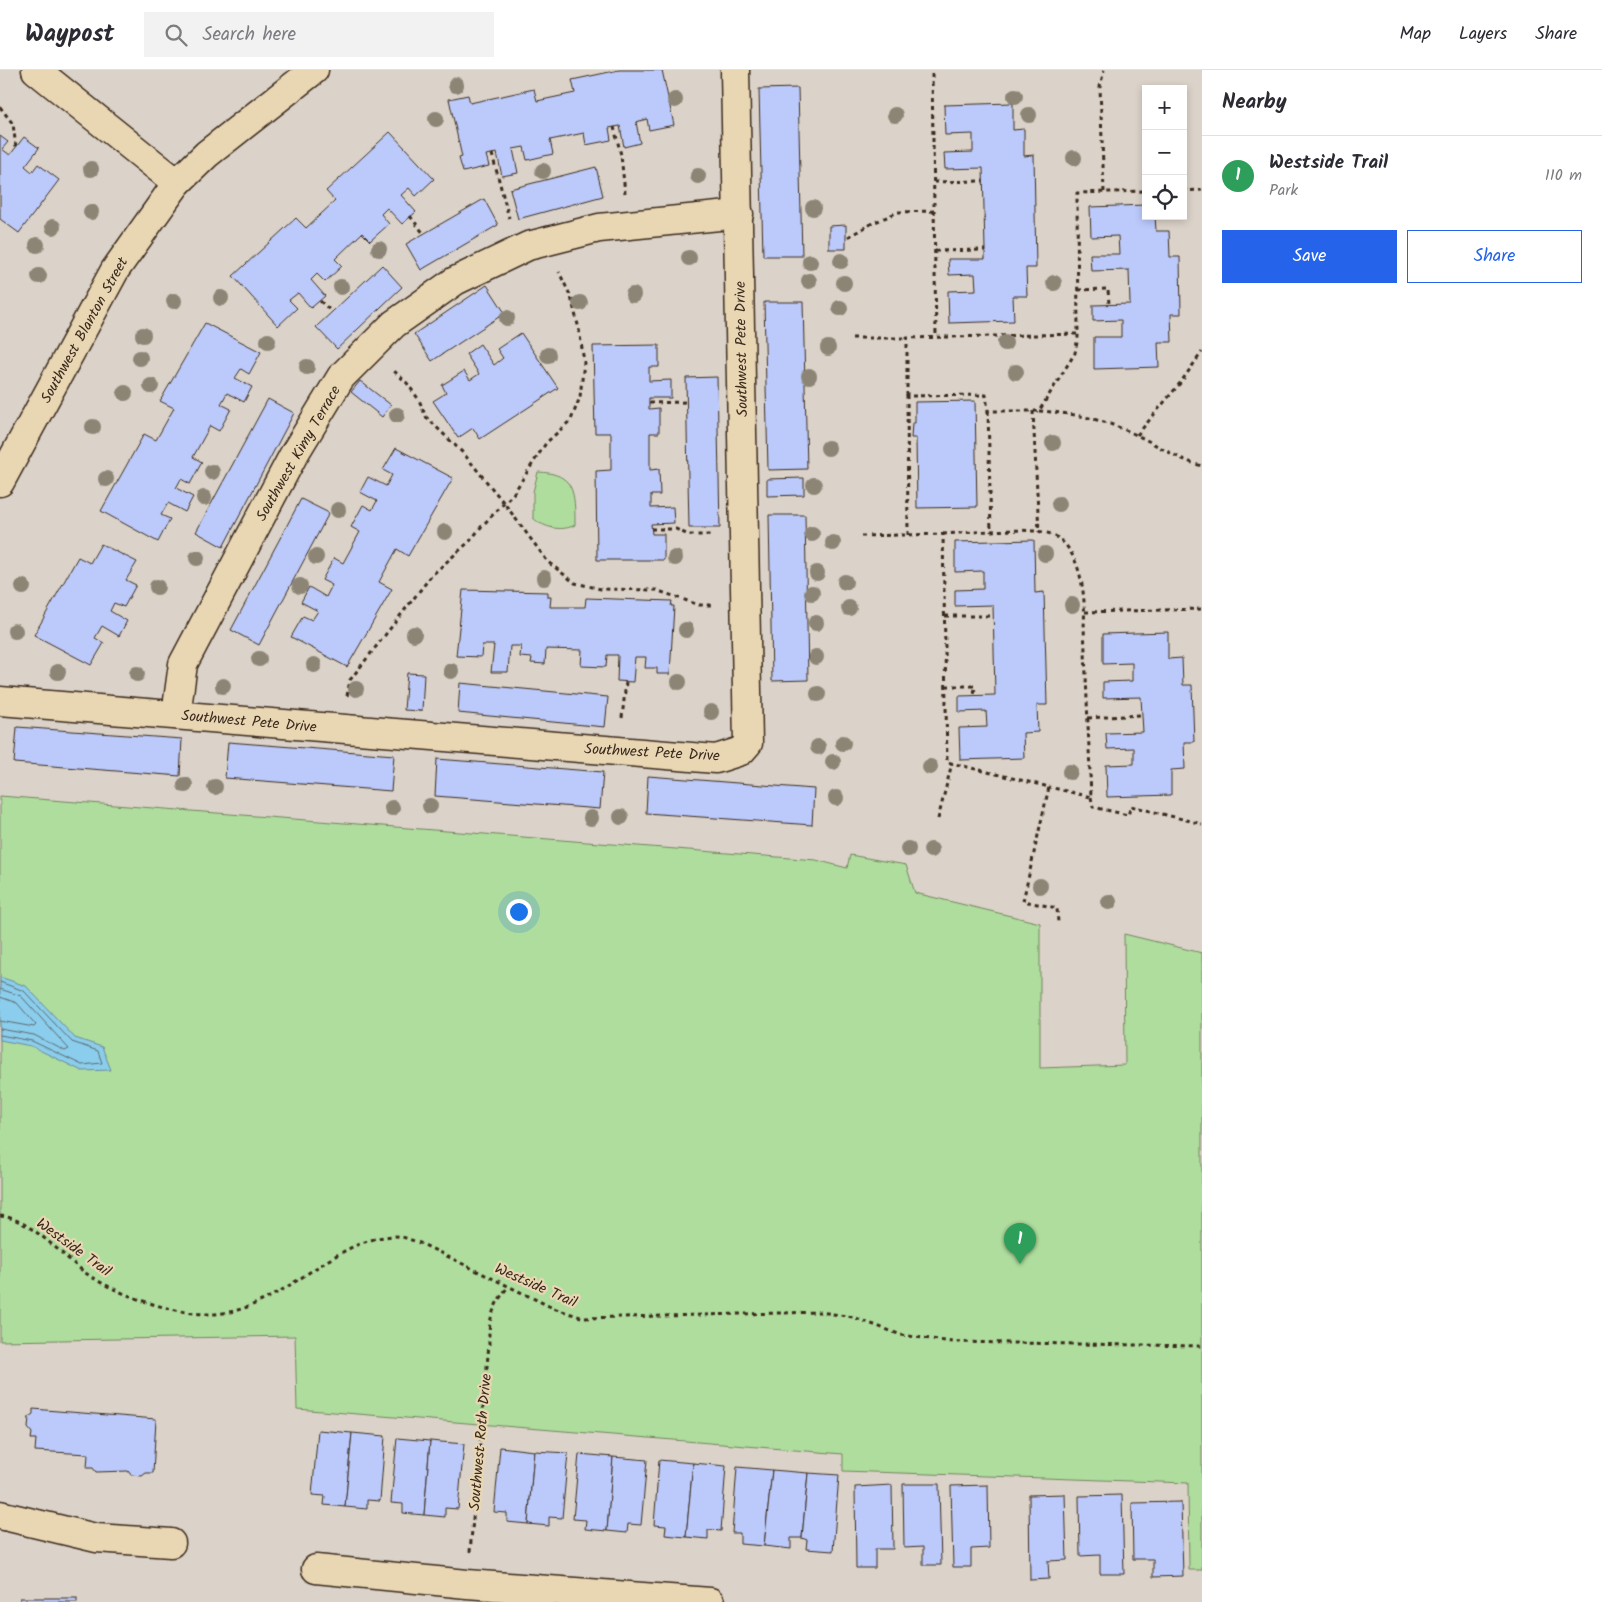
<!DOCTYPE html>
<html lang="en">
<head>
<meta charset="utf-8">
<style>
  :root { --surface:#fff; --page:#f2f2f3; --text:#2b2b33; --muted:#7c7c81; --line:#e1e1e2; --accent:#2563eb }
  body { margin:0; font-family:Kalam,sans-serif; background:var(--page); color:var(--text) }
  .controls { position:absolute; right:15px; top:15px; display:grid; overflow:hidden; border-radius:0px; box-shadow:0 2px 8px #0003 }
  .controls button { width:45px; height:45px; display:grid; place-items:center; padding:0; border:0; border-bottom:1px solid var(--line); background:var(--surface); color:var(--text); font:25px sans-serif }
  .you { position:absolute; left:518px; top:841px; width:18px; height:18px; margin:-12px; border:4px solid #fff; border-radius:50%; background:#1a73e8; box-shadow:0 0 0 8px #1a73e833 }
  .badge { display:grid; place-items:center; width:32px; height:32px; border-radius:50%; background:var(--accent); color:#fff; font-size:16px; font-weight:700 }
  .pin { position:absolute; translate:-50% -41px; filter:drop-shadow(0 1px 2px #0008) }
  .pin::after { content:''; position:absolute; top:26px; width:18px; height:15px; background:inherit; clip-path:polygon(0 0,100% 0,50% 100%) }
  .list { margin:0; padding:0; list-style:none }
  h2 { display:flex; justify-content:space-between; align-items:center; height:65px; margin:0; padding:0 20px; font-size:21px }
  h2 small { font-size:16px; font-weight:400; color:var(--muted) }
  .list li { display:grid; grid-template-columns:32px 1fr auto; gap:15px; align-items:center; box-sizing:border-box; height:80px; padding:0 20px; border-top:1px solid var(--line) }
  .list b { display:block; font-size:19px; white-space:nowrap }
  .list p { margin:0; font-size:16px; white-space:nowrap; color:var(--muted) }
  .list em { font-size:16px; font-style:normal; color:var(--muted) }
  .actions { display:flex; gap:10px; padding:15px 20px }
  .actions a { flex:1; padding:11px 0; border:1px solid var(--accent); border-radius:0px; text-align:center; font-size:18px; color:var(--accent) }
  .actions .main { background:var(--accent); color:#fff }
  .icon { flex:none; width:28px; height:28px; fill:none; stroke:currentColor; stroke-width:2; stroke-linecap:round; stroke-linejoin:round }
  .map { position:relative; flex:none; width:1202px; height:1532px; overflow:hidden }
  header { display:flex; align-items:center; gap:30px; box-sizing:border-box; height:70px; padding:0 25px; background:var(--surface); border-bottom:1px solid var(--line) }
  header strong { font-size:24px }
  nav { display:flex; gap:28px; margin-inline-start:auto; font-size:18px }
  .search { width:350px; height:45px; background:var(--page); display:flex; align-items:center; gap:12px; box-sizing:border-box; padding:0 18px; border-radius:0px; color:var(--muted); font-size:19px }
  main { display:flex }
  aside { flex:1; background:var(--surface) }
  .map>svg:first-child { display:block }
  .green { fill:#aedd9d; stroke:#74845e }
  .water { fill:#8bcdec; stroke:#6b8c9a }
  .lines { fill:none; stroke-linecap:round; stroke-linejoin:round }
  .shore { stroke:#5b6b70; stroke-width:1 }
  .building { fill:#bbcafb; stroke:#3b2a1e }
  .street-casing { stroke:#3b2a1e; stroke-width:31 }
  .path { stroke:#3b2a1e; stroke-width:3; stroke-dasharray:4 4; stroke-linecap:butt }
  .street { stroke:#e9d7b4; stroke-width:28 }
  .tree { fill:#8c8575 }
  .labels { text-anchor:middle; stroke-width:4.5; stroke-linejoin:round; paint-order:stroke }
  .street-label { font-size:15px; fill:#3b2a1e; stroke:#e9d7b4 }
</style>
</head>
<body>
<header>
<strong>Waypost</strong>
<div class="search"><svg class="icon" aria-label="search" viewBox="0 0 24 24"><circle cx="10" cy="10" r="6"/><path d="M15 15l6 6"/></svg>Search here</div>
<nav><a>Map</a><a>Layers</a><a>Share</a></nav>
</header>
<main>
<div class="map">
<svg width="1202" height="1532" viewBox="0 0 1202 1532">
  <rect width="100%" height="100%" fill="#dbd3c9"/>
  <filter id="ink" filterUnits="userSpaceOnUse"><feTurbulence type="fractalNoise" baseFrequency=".02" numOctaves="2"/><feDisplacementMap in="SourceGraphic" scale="10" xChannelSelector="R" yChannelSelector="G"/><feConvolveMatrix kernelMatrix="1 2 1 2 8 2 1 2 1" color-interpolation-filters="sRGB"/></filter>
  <g filter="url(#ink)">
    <g class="green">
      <path d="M538 402C575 403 575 423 575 455 562 462 544 458 533 448V422Z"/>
      <path d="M0 726 816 790 847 798 850 785 906 795 915 823 1040 853V998L1125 995 1124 864 1202 883V1500H1189L1188 1413 843 1401V1384L297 1339 295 1266 0 1271Z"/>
    </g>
    <path class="water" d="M0 907 26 916 75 968 102 977 111 1000 82 1001 31 976 0 970Z"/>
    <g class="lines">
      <g class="shore">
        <path d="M0 912 24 921 72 972 98 981 102 993 82 995 32 971 0 965"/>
        <path d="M0 919 21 926 69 979 65 981 34 965 0 959"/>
        <path d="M0 927 17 933 36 955 34 957 0 951"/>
      </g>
    </g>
    <g class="building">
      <path d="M619 0H662L674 55 649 60 647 49 636 52 640 73 624 77 620 56 609 58 611 70 586 75 584 63 550 70 553 84 527 90 524 77 513 79 518 103 502 106 497 83 486 85 489 96 463 102 459 88 462 87 449 29 468 25 470 33 534 19 537 31 575 23 572 10Z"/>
      <path d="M798 18 802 186H763L759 19Z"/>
      <path d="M1013 33V60L1024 59V86L1034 85 1036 198H1026L1027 226H1013L1014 251 949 253 948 221 976 220 975 204 949 205 948 189H985V180L983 98 945 99 944 83 973 82V64L945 65 944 35Z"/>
      <path d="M390 62 434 109 416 126 409 118 401 125 416 142 402 154 387 138 381 144 389 154 370 171 362 163 335 189 342 196 325 212 317 204 311 210 325 226 311 238 298 223 289 230 297 238 278 256 233 206 296 148 306 158 335 131 326 121Z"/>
      <path d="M0 66 8 72 2 79 10 85 24 67 39 78 25 96 32 102 38 94 59 110 19 163 0 149Z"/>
      <path d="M596 97 603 126 518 149 510 119Z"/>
      <path d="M484 129 498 155 421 200 406 174Z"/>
      <path d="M1146 135V146H1155L1156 161H1169L1170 187H1180L1181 244H1171L1172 272H1158L1159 297 1094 299V267H1121V250L1093 251V235L1130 234 1129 200 1091 201 1090 184H1119L1118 166 1091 167 1090 137Z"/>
      <path d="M846 155V179H829V156Z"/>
      <path d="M382 195 402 217 337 279 316 257Z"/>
      <path d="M487 215 505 243 432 291 414 264Z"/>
      <path d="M764 232H803L807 399 768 400Z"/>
      <path d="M205 253 261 282 249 304 241 299 235 308 252 317 244 332 227 323 221 334 231 339 219 361 210 356 193 387 202 392 190 414 181 409 176 418 193 427 185 442 168 433 161 445 170 449 158 472 101 441 144 364 156 370 174 338 160 331Z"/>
      <path d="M521 263 558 318 480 369 473 358 458 368 433 331 446 323 442 315 464 301 470 310 479 304 466 284 480 274 494 295 503 288 497 279Z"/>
      <path d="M659 275V297H649V311L671 310V328H649V339L659 338V363H650V400L659 399 660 425H651V438L673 437 674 453 651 454 652 464H664V490H597L596 401 611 400V363H595L593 276Z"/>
      <path d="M717 307 720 458H689L686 308Z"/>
      <path d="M360 311 391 335 382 347 351 322Z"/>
      <path d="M268 329 294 343 223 477 196 462Z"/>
      <path d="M975 331 977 437 917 438 916 368H911L912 353H915V332Z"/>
      <path d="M396 378 453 408 408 486 397 479 379 512 392 519 347 597 291 567 303 546 312 550 318 541 301 532 309 517 326 527 332 515 322 510 334 488 343 493 360 462 351 457 363 435 372 440 377 431 360 422 368 407 386 416 392 405 383 400Z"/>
      <path d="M804 408V425L767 426V409Z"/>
      <path d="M301 429 329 443 259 575 231 560Z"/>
      <path d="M769 445H805L808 610 772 611Z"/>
      <path d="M1034 470 1035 523 1044 522 1047 635H1037L1038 662 1023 663 1024 688 960 690 959 658 987 657 986 641 959 642V626L995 625 993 535 955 536V520L983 519V501L955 502V472Z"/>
      <path d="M101 474 137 492 126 510 136 515 124 537 114 533 110 541 127 551 119 566 102 556 95 568 104 573 91 595 34 565 78 487 90 493Z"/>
      <path d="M463 520 548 522V527H551L550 537H585L586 528 672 531 671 536H674L670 604H657V598H645L646 587H635L633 612 617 611 618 585H607L606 597 581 596 582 580 546 579 545 594 531 593 532 588 520 587 521 576H510L508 602H491L494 575H482L481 587 456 586Z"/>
      <path d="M1168 562V589L1182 588 1183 615H1192L1194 672H1184L1185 699 1171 700V725L1107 727 1106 695 1134 694V678L1107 679 1106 663 1143 662 1142 645 1141 627 1103 628V612L1132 611V593L1103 594V564Z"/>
      <path d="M407 603 424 604 422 641 404 640Z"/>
      <path d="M460 613 608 627 605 657 458 643Z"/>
      <path d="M17 657 182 669 180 706 14 693Z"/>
      <path d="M228 672 394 685 391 721 225 708Z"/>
      <path d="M437 689 603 702 600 739 435 726Z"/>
      <path d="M648 706 814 719 812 755 646 743Z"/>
      <path d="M33 1339 156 1349 153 1403H146L142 1406 131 1405 128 1401 96 1402 93 1398H87L88 1384 35 1381 36 1369H31L32 1363 28 1358 29 1347 33 1344Z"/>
      <path d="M318 1360 352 1363 345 1437 324 1435 325 1426 312 1425Z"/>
      <path d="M352 1363 385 1366 380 1431 367 1430V1439L345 1437Z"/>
      <path d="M397 1368 430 1371 424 1445 403 1443V1434L391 1433Z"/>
      <path d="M430 1371 464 1374 458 1439 445 1438V1447L424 1445Z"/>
      <path d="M500 1377 534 1381 528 1454 507 1452V1443L494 1442Z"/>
      <path d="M534 1381 568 1383 562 1448 549 1447V1456L528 1454Z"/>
      <path d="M579 1384 613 1387 607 1461 585 1459 586 1450 573 1449Z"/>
      <path d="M613 1387 647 1390 641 1455 628 1454 627 1463 607 1461Z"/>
      <path d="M659 1390 693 1393 686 1467 665 1465 666 1456 654 1455Z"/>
      <path d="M693 1393 726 1396 721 1461 708 1460V1469L686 1467Z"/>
      <path d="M737 1397 772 1400 764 1476 740 1474V1463H732Z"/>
      <path d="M772 1400 808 1403 802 1468H791V1479L764 1476Z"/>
      <path d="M808 1403 839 1405 833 1481 806 1479 807 1470 802 1468Z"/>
      <path d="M903 1414H939L941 1495H923V1477L904 1478Z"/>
      <path d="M892 1415 893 1479H875V1498H856L855 1417Z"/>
      <path d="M988 1415 989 1478 971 1479V1497H953L951 1416Z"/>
      <path d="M1065 1424 1067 1490 1048 1491 1049 1509 1030 1510 1029 1425Z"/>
      <path d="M1122 1425 1124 1504H1100V1485L1080 1486 1079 1426Z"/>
      <path d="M1181 1432 1183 1506 1153 1507V1489H1133L1132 1433Z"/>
      <rect x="20" y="1528" width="57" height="4"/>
    </g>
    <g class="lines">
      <g class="street-casing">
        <g id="street">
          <path d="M36 0 177 113"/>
          <path d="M0 412 115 200 177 113 207 84 314 0"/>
          <path d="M0 631 716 689 741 681 748 673 735 0"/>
          <path d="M176 645 183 594 293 386 341 307 394 254 455 211 528 176 599 158 739 144"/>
          <path d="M0 1445 96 1468 171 1473"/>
          <path d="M316 1499 467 1514 710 1532"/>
        </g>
      </g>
      <g class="path">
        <path d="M932 4 936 267"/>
        <path d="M0 37 13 54 16 77"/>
        <path d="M614 57 621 85 625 123"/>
        <path d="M492 84 509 148"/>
        <path d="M934 112 983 111"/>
        <path d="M1183 121 1202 120"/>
        <path d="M1104 122 1100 17 1104 0"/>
        <path d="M410 146 424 164"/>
        <path d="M848 167 871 154 898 142 935 141"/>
        <path d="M935 181 985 180"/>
        <path d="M1078 220 1108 219 1109 235"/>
        <path d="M320 231 332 242"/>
        <path d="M852 268H907"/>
        <path d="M394 301 407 313 419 330 426 347 464 384 504 433 548 492 575 513 601 519 656 520 699 535H712"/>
        <path d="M907 326V268L1078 264"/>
        <path d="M649 333 687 332"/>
        <path d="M988 341 991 462"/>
        <path d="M1033 341 1039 462"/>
        <path d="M1039 341C1073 343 1102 349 1132 363 1157 374 1176 389 1202 396"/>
        <path d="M1137 365 1181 312 1202 282"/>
        <path d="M651 459H676L688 465H712"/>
        <path d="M943 464C967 463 1037 455 1055 466 1082 482 1086 529 1084 557L1091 727 1049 717"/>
        <path d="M908 465 907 326 986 325 988 341H1039L1075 283 1078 267 1077 123 1146 121"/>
        <path d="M861 466 943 464 947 692 1049 717 1023 831 1057 838 1058 853"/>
        <path d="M1085 542 1202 539"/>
        <path d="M945 546H993"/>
        <path d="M946 616H975L974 626"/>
        <path d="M347 626 350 610 432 505 470 471 481 457 513 424 546 373 571 350 580 327 584 292 579 259 571 227 559 202"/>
        <path d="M622 648 626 612"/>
        <path d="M1088 648 1142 645"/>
        <path d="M1091 727 1093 737 1128 745 1131 736 1202 754"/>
        <path d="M938 749 952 693"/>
        <path d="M0 1146C30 1148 63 1187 87 1204 118 1225 175 1245 212 1244 282 1242 330 1168 395 1166 403 1166 413 1171 420 1173L553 1238 584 1248 820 1242 853 1247 901 1265 953 1272 1202 1276"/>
        <path d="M470 1482 489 1274C488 1250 493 1235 508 1217"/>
      </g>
      <use href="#street" class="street"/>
    </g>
    <g class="tree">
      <circle cx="456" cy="15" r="8"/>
      <circle cx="1015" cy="26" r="8"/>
      <circle cx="675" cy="30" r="8"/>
      <circle cx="895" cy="45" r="8"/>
      <circle cx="1029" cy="45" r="8"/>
      <circle cx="436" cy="49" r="8"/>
      <circle cx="1074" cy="88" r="8"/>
      <circle cx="91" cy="99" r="8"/>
      <circle cx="543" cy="101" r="8"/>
      <circle cx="698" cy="106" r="8"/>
      <circle cx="813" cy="138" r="8"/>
      <circle cx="91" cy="142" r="8"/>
      <circle cx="53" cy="157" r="8"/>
      <circle cx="37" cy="175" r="8"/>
      <circle cx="379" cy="179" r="8"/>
      <circle cx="689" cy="188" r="8"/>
      <circle cx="841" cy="191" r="8"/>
      <circle cx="810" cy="192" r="8"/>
      <circle cx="39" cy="206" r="8"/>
      <circle cx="809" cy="211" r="8"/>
      <circle cx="844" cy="213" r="8"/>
      <circle cx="1054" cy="213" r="8"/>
      <circle cx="341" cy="217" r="8"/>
      <circle cx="633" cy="225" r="8"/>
      <circle cx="221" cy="228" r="8"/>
      <circle cx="174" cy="231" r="8"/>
      <circle cx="580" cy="233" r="8"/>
      <circle cx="840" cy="238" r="8"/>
      <circle cx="507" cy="248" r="8"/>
      <circle cx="143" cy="265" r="8"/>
      <circle cx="268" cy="271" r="8"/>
      <circle cx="1005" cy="273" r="8"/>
      <circle cx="828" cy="278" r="8"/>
      <circle cx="548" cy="285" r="8"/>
      <circle cx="140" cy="288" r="8"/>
      <circle cx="307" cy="297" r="8"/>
      <circle cx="1016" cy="302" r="8"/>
      <circle cx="809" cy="306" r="8"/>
      <circle cx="151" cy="316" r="8"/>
      <circle cx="125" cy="323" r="8"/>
      <circle cx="397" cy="345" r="8"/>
      <circle cx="93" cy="357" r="8"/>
      <circle cx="1053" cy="373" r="8"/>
      <circle cx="828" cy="378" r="8"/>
      <circle cx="212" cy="402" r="8"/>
      <circle cx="106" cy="409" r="8"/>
      <circle cx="814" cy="415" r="8"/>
      <circle cx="204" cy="428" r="8"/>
      <circle cx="1059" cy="434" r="8"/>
      <circle cx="338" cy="440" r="8"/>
      <circle cx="445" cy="462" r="8"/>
      <circle cx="812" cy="464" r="8"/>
      <circle cx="833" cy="473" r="8"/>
      <circle cx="1045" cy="484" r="8"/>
      <circle cx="316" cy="487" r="8"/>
      <circle cx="197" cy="488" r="8"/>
      <circle cx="675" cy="488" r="8"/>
      <circle cx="817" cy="503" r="8"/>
      <circle cx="544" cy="508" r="8"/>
      <circle cx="845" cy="512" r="8"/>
      <circle cx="300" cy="516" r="8"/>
      <circle cx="23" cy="517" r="8"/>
      <circle cx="157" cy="517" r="8"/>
      <circle cx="812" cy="523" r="8"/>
      <circle cx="1072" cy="535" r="8"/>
      <circle cx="849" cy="538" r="8"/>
      <circle cx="816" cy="553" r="8"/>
      <circle cx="686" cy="560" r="8"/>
      <circle cx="15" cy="561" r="8"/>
      <circle cx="414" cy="564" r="8"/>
      <circle cx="816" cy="587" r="8"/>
      <circle cx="259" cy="589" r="8"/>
      <circle cx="314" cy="595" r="8"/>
      <circle cx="451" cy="601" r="8"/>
      <circle cx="58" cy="602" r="8"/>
      <circle cx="137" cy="604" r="8"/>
      <circle cx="679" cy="612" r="8"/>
      <circle cx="223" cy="616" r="8"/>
      <circle cx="356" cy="619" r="8"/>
      <circle cx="818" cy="624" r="8"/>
      <circle cx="711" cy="642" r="8"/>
      <circle cx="843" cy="673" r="8"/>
      <circle cx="818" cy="677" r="8"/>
      <circle cx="833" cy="692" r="8"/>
      <circle cx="930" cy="697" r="8"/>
      <circle cx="1070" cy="702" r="8"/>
      <circle cx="185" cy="715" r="8"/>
      <circle cx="215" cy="717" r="8"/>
      <circle cx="836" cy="728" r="8"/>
      <circle cx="430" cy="736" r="8"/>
      <circle cx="392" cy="738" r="8"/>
      <circle cx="621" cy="747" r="8"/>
      <circle cx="591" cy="748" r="8"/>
      <circle cx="908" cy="779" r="8"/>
      <circle cx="931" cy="780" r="8"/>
      <circle cx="1040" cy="816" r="8"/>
      <circle cx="1109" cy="832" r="8"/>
    </g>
  </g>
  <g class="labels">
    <g class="street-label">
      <text transform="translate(84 260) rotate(-61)" y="5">Southwest Blanton Street</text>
      <text transform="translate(741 279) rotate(-91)" y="5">Southwest Pete Drive</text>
      <text transform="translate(298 383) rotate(-60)" y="5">Southwest Kimy Terrace</text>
      <text transform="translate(249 651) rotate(5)" y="5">Southwest Pete Drive</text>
      <text transform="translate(652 682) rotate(3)" y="5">Southwest Pete Drive</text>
      <text transform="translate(74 1177) rotate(36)" y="5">Westside Trail</text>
      <text transform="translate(536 1215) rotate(24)" y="5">Westside Trail</text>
      <text transform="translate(480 1372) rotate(-85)" y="5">Southwest Roth Drive</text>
    </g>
  </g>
</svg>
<div class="controls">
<button>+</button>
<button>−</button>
<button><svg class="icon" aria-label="locate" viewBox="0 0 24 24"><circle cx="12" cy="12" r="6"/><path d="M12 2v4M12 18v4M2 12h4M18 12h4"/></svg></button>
</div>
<div class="you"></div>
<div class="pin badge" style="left:1020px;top:1194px;background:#2e9e5b">1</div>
</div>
<aside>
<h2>Nearby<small></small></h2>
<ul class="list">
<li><span class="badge" style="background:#2e9e5b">1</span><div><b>Westside Trail</b><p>Park</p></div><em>110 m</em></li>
</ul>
<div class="actions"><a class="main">Save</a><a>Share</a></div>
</aside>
</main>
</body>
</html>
